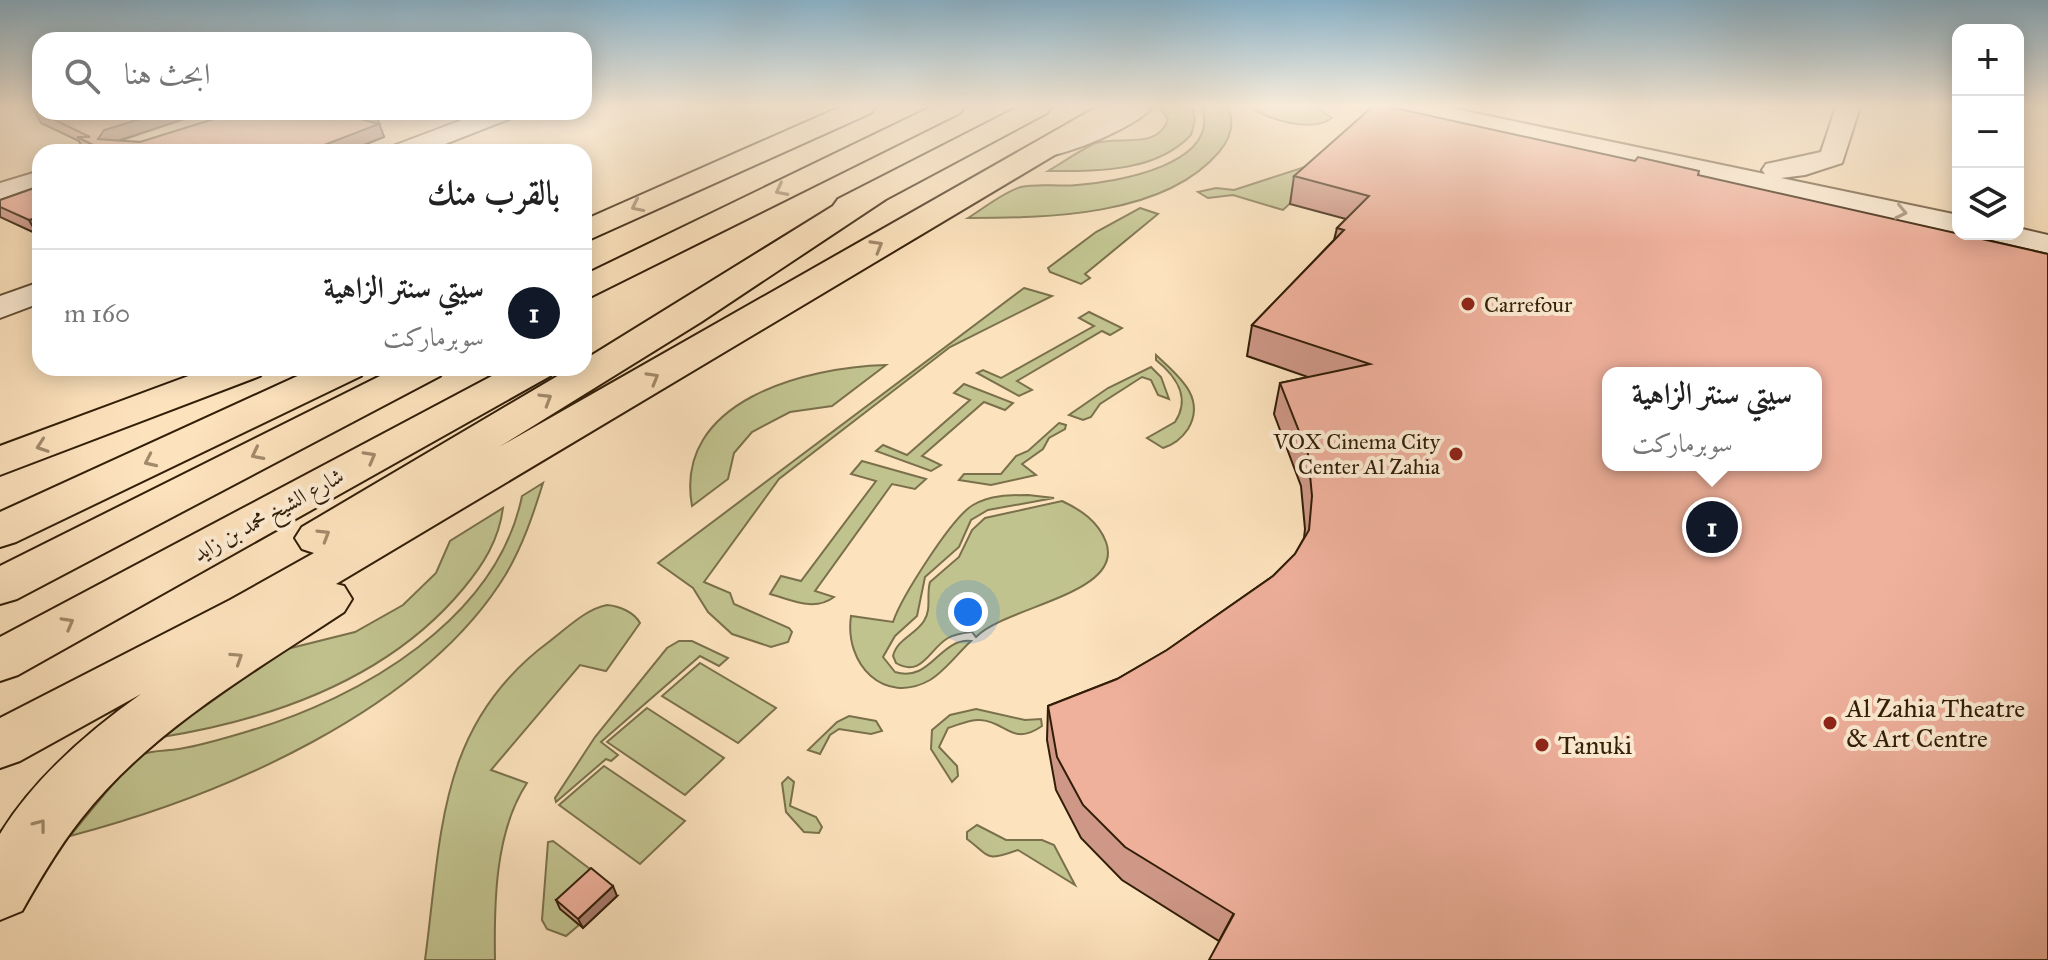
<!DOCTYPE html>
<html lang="ar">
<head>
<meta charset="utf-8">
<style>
  :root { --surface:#fff; --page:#f2f2f2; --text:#222; --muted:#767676; --line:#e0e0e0; --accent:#111827 }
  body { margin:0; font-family:"IM FELL Great Primer",Amiri,serif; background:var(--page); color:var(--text); direction:rtl }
  .controls { position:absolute; right:24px; top:24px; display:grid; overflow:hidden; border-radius:16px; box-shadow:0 4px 20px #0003 }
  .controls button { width:72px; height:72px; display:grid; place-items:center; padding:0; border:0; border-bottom:2px solid var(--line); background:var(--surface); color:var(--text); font:40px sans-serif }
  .you { position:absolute; left:968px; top:612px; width:28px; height:28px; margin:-20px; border:6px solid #fff; border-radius:50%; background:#1a73e8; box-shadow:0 0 0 12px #1a73e833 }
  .badge { display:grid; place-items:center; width:52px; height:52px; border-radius:50%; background:var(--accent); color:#fff; font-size:26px; font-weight:700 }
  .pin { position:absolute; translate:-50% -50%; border:4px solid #fff; box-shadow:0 2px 8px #0006 }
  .popup { position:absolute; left:1602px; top:367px; width:220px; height:104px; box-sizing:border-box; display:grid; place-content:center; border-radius:16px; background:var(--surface); filter:drop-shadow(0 2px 6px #0005); font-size:26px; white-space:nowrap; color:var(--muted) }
  .popup b { font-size:30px; color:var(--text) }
  .popup::after { content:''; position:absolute; left:50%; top:100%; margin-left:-16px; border:16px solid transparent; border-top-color:var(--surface) }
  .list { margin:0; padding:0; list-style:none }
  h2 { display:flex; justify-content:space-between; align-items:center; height:104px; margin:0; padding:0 32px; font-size:34px }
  h2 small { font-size:26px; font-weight:400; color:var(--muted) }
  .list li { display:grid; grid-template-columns:52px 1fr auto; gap:24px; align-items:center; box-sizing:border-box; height:128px; padding:0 32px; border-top:2px solid var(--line) }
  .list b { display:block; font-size:30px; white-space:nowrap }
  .list p { margin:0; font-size:26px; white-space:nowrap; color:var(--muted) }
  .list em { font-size:26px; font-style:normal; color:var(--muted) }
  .icon { flex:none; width:44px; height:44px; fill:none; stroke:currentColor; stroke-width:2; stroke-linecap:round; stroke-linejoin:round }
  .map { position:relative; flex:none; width:2048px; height:960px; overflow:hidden; direction:ltr }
  .search { position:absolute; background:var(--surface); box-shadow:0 4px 20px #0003; left:32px; top:32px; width:560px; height:88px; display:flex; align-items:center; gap:20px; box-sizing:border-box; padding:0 28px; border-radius:24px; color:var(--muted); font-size:30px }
  .panel { position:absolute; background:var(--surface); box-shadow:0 4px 20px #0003; left:32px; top:144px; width:560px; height:232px; border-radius:24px; direction:rtl }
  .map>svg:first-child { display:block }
  .green { fill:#c1c38f; stroke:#7a704b; stroke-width:2 }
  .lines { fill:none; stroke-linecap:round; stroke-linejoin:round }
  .minor-casing { stroke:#644f34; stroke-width:4 }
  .highway-casing { stroke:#321e07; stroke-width:4 }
  .minor { fill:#fdecd4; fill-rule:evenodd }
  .highway { fill:#fce2bd; fill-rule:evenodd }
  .wall { fill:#ce9786; stroke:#321e07; stroke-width:2 }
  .shaded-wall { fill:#a77b6d; stroke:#321e07; stroke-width:2 }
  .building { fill:#efb09c; stroke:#321e07; stroke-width:2; fill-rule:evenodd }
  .oneway { stroke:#a18a6b }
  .oneway2 { stroke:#a28f78 }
  .poi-dot { fill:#8f2418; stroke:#fdecd4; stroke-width:3 }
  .labels { text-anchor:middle; stroke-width:8; stroke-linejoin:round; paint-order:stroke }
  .poi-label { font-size:22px; fill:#321e07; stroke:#fdecd4; text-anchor:start }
  .street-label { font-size:22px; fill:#321e07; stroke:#fdecd4 }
  .near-poi-label { font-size:26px; fill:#321e07; stroke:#fdecd4; text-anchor:start }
</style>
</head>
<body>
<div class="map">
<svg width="2048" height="960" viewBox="0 0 2048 960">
  <rect width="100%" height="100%" fill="#fce2bd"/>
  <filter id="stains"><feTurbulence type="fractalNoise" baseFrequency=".0025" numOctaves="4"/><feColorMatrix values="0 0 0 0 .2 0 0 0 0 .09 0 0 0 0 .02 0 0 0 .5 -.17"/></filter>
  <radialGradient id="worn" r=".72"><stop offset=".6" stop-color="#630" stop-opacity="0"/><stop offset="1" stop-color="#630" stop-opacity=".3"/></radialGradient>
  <g class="green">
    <path d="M1159 107H1192L1195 120 1191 135C1155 173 1096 171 1048 171 1063 162 1078 152 1093 144 1115 134 1158 152 1168 119Z"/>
    <path d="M1202 107H1228C1235 123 1230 139 1219 152 1164 217 1045 218 968 218 983 209 1003 192 1021 187 1038 183 1060 187 1077 185 1116 182 1221 165 1202 107Z"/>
    <path d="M1250 107H1316L1332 118C1312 133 1269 120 1250 107Z"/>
    <path d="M1317 163 1330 166 1283 210 1233 195 1208 198 1198 192 1216 188 1234 190Z"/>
    <path d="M1140 208 1158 214 1085 274 1090 278 1081 284 1050 272 1048 268 1096 232Z"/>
    <path d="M1024 288 1052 296 950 347 779 479 704 582 730 593 734 604 789 628 792 632 788 642 771 647 732 634 708 612 693 588 658 563Z"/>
    <path d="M1089 312 1122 328 1110 335 1102 331 1017 381 1032 390 1019 396 977 373 983 370 1001 378 1094 326 1079 318Z"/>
    <path d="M1156 355C1177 375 1207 397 1188 429 1182 438 1173 445 1163 448L1147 438 1175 422C1191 398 1176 376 1156 360Z"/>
    <path d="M886 365 832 406 790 412 752 432 734 453 728 479 692 506C673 400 807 367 886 365Z"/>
    <path d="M1151 367 1161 377 1169 399 1158 395 1151 380 1142 377 1100 404 1091 417 1083 420 1069 415 1108 388Z"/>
    <path d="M964 384 1013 403 1005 410 984 402 922 456 941 465 931 471 876 451 883 445 907 455 970 400 954 393Z"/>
    <path d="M1059 423 1066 425 1065 429 1049 438 1043 449 1022 464 1036 475 991 485 959 480 964 474H1001L1016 456 1028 451Z"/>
    <path d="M862 461 926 479 915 489 892 484 815 591 834 597C814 612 792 600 770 594L781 576 801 581 876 481 851 474Z"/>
    <path d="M543 483C533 515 523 545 506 574 423 711 219 797 70 836 82 822 131 759 143 754 153 750 167 751 179 749 203 745 226 738 249 731 361 698 497 619 522 496Z"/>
    <path d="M1028 495 1054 498 988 510 971 520 959 547 925 577 917 616 895 636 883 657 895 672C931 683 939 638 971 641 958 653 945 671 930 680 884 706 844 664 851 616L893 622C901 598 952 517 973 505 990 495 1010 495 1028 495Z"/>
    <path d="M1062 501C1081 510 1098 521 1106 542 1125 594 1006 606 976 637L972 632C964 633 955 634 948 638 929 649 922 678 896 663L893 656C897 639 915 635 924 621 932 608 926 596 930 582L959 557 972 530 985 518Z"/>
    <path d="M503 508C499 540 483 565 463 589 388 679 274 719 162 737L283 650 355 632 403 605 436 573 450 541Z"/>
    <path d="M607 605C619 606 634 612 640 623L606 671 580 665 491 770 527 783C495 831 494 903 495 960H425C442 834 437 724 550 641 567 628 586 609 607 605Z"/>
    <path d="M679 641H692L728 658 719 666 700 656 601 742 618 755 611 761 606 759 556 802 555 798 595 737 667 648Z"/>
    <path d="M700 663 776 708 738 743 662 696Z"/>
    <path d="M647 708 724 758 685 795 607 742Z"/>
    <path d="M976 709 1025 720 1041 719 1042 726C1012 747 1006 721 980 720 970 719 958 725 948 728L939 747 957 766 958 776 952 782 931 749 932 730 950 715Z"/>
    <path d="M849 716 876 721 882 731 871 734 839 729 830 735 820 754 808 750 837 722Z"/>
    <path d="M604 766 685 821 640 864 559 805Z"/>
    <path d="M788 777 794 782 790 806 816 817 822 827 819 833 804 832 786 812 782 783Z"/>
    <path d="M977 825 1006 840H1042L1054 845 1075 885 1018 850C985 862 991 857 967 839V832Z"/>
    <path d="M553 841 598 875 561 909 579 925 566 936 547 929 542 920 548 842Z"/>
  </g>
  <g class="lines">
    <g class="minor-casing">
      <g id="minor">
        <path d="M1122 107H1152C1139 126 1054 162 1032 157L1028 151 1032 145 1083 128Z"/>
        <path d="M1402 107H1446L1765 174 1762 170 1766 164 1821 152 1836 107H1860L1842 163 1805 175 1781 178 1958 215V233L1414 114Z"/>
        <path d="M483 112H517L514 117 425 152H389L393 146Z"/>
        <path d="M40 171V188L0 200V183Z"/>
        <path d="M2018 228 2048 235V253L1992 240 1988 234H2018Z"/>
        <path d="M40 282V303L0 318V296Z"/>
      </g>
    </g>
    <g class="highway-casing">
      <g id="highway">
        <path d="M840 107H875L871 113 584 242V220Z"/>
        <path d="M931 107H964L960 113 584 300V275Z"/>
        <path d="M1018 107H1051L1047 113 886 199 701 322 499 447 1097 107H1129L1125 113 336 584 344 586 352 599 344 612C253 672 150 731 81 819 58 848 40 879 22 911L0 920V834C34 778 88 732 141 694L20 761 0 768V718L230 600 314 553 302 549 295 538 302 527 571 368H584V360L833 206 838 199Z"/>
        <path d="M210 368H265L260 376 0 475V446Z"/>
        <path d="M315 368H366L361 376 16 542 0 547V512Z"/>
        <path d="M396 368H445L440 376 17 599 0 604V566Z"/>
        <path d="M507 368H555L550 376 18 675 0 681V637Z"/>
      </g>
    </g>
    <use href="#minor" class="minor"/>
    <use href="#highway" class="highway"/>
  </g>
  <g class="wall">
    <path d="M34 110 184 119 119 141 140 142 376 115 384 137 346 152H87L84 151 79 141 41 123Z"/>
    <path d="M1635 161 1219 941 1122 880 1081 838 1056 790 1047 740 1048 706 1117 679 1167 650 1273 576 1295 554 1304 538 1305 529 1301 486 1274 414 1280 383 1308 377 1247 356 1252 325 1334 240 1337 228 1346 219 1290 204 1294 176Z"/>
    <path d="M40 186V234H37L0 217V200Z"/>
    <path d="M617 896 583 928 560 909 556 900Z"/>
  </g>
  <g class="shaded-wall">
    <path d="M162 112H180L184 119 111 143 105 152 98 139 104 130Z"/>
    <path d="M376 115 384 137 346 152H306L364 120Z"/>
    <path d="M40 217V234H37L29 220Z"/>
    <path d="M613 886 617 896 583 928 578 919Z"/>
  </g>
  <g class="building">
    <path d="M1372 107H1390L1635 161 1638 157 1699 171 1698 175 2048 254V960H1209L1234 914 1125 847 1083 805 1057 757 1048 706 1117 679 1167 650 1273 576 1295 554 1309 530 1312 496 1308 454 1280 383 1370 364 1252 325 1344 230 1337 228 1369 196 1294 176ZM1608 373H1816V465H1608Z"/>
    <path d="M40 108V112H162L104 130 98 139 140 142 236 112H366L376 115 364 120 379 124 306 152H107L77 137H90L34 110Z"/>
    <path d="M40 186V217L29 220 0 207V200Z"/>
    <path d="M591 868 613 886 578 919 556 900Z"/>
  </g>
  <defs><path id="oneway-chevron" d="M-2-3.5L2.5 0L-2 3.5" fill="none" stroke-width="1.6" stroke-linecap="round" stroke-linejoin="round" transform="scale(2)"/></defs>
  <g class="oneway">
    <use href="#oneway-chevron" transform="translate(781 190) rotate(153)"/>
    <use href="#oneway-chevron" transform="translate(637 206) rotate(154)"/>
    <use href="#oneway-chevron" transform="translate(877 246) rotate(-30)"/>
    <use href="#oneway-chevron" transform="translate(653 378) rotate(-30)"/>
    <use href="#oneway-chevron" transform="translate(546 399) rotate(-31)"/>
    <use href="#oneway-chevron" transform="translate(42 446) rotate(161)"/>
    <use href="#oneway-chevron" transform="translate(257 454) rotate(153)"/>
    <use href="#oneway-chevron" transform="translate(370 457) rotate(-29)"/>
    <use href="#oneway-chevron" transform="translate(150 461) rotate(155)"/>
    <use href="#oneway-chevron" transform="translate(324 535) rotate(-31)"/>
    <use href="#oneway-chevron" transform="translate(68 623) rotate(-29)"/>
    <use href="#oneway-chevron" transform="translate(237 658) rotate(-33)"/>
    <use href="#oneway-chevron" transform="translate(40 825) rotate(-52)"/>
  </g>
  <use class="oneway2" href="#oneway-chevron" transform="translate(1901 212) rotate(12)"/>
  <linearGradient id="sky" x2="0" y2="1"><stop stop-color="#8bb8d2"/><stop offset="0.44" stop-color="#fef2e1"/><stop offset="1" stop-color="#fef2e1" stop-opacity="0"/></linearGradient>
  <rect width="2048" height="241" fill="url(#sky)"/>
  <g class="poi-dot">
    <circle cx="1468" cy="304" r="8"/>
    <circle cx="1456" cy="454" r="8"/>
    <circle cx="1830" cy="723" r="8"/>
    <circle cx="1542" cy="745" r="8"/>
  </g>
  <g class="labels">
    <g class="poi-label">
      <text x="1484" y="312">Carrefour</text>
      <text x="1440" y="449" text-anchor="end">VOX Cinema City<tspan x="1440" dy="25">Center Al Zahia</tspan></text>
    </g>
    <g class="street-label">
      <text transform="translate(268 514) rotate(-29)" y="8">شارع الشيخ محمد بن زايد</text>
    </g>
    <g class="near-poi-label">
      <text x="1846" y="717">Al Zahia Theatre<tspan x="1846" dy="30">&amp; Art Centre</tspan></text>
      <text x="1558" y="754">Tanuki</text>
    </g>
  </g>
  <rect width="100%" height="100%" filter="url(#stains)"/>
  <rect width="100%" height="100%" fill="url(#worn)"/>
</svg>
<div class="controls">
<button>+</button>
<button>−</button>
<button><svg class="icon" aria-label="layers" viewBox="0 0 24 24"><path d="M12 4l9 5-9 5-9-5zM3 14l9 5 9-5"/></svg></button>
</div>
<div class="you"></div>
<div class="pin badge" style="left:1712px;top:527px">1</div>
<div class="popup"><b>سيتي سنتر الزاهية</b>سوبرماركت</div>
<div class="search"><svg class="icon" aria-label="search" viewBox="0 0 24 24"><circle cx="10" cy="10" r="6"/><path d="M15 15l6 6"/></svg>ابحث هنا</div>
<section class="panel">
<h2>بالقرب منك<small></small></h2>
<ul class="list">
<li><span class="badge">1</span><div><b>سيتي سنتر الزاهية</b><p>سوبرماركت</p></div><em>160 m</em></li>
</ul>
</section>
</div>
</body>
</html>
